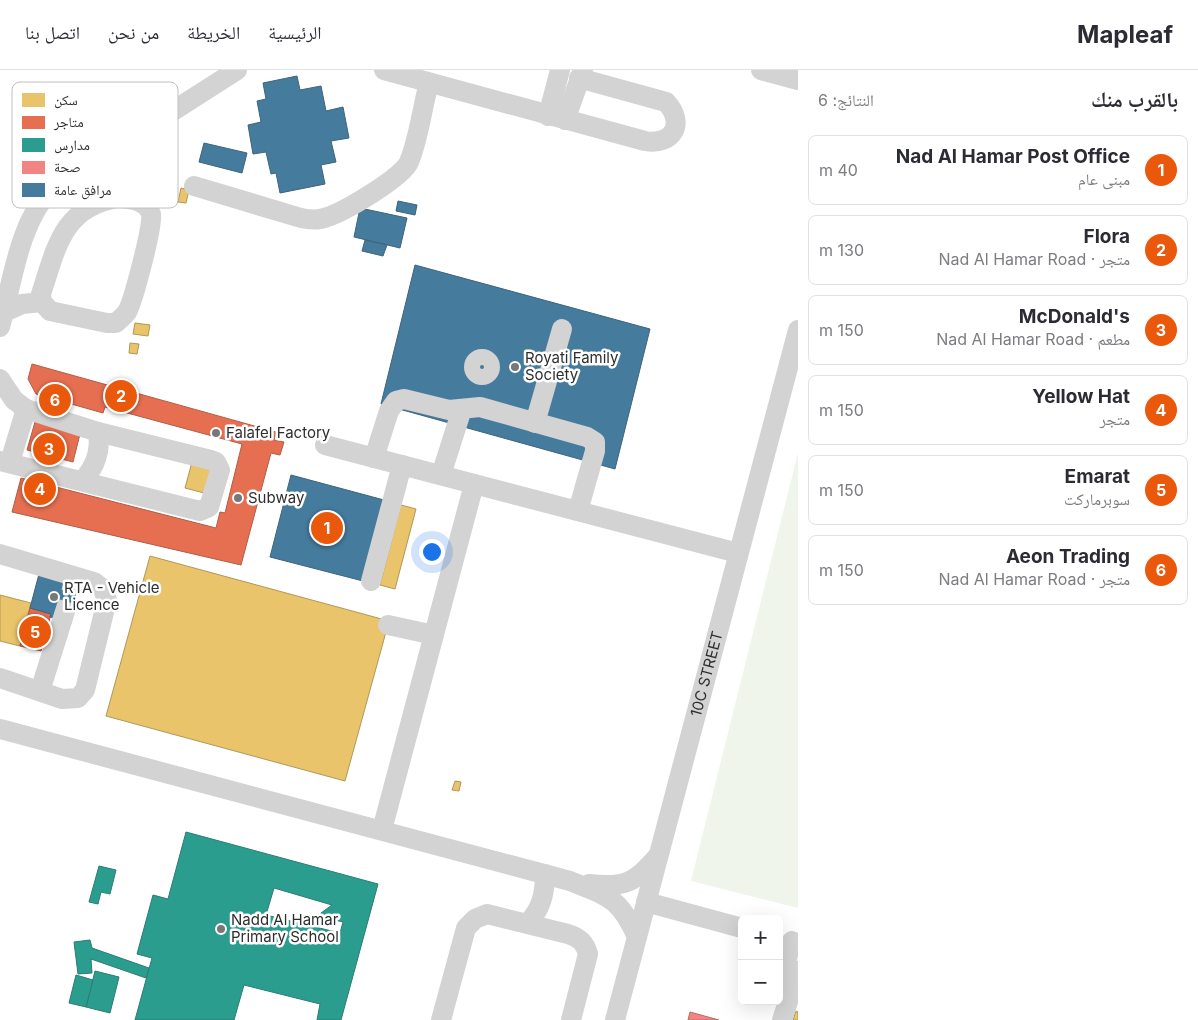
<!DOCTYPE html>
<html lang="ar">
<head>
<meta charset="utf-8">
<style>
  :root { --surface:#fff; --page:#f7f7f7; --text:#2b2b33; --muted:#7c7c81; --line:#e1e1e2; --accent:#ea580c }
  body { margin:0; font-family:Inter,"Noto Naskh Arabic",sans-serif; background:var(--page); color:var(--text); direction:rtl }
  .controls { position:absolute; right:15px; bottom:15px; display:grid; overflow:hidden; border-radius:8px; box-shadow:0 5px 20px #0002 }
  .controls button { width:45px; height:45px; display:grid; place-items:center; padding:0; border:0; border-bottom:1px solid var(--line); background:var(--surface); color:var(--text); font:25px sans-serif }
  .you { position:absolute; left:431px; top:481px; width:18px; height:18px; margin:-12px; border:4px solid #fff; border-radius:50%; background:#1a73e8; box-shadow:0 0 0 8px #1a73e833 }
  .badge { display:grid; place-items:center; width:32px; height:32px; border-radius:50%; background:var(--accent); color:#fff; font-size:16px; font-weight:700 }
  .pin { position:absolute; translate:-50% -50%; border:2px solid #fff; box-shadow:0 1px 5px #0006 }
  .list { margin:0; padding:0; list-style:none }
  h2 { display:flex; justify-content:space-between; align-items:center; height:65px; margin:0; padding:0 20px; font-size:21px }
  h2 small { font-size:16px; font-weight:400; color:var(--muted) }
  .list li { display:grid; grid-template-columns:32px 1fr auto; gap:15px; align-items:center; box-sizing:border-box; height:70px; margin:0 10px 10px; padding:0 10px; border:1px solid var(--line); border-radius:8px }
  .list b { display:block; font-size:19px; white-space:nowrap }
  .list p { margin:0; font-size:16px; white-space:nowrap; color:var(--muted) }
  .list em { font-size:16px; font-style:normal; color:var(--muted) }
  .map { position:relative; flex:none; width:798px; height:950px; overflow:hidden; direction:ltr }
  header { display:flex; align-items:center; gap:30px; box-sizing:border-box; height:70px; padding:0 25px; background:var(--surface); border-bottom:1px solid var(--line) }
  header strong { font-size:24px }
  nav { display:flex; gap:28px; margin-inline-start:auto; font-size:18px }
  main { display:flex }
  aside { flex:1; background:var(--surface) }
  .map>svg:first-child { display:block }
  .green { fill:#f0f5ec }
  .homes { fill:#e9c46a; stroke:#b19758 }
  .shops { fill:#e76f51; stroke:#b05c46 }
  .schools { fill:#2a9d8f; stroke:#2b7c72; fill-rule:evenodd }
  .health { fill:#f28482; stroke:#b76a69 }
  .public { fill:#457b9d; stroke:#3e647c }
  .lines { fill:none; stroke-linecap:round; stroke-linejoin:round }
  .minor-tunnel { stroke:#d5d5d5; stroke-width:20; stroke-dasharray:20 10; stroke-linecap:butt }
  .minor { stroke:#d3d3d3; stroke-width:20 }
  .poi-dot { fill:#777; stroke:#fff; stroke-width:2 }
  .labels { text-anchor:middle; stroke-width:5; stroke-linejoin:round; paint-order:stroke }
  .poi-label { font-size:15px; fill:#2e2e2e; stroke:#fff; text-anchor:start }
  .street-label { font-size:15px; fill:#2e2e2e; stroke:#fff }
  .key { fill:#fff; stroke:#c0c0c0; stroke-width:1 }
  .key-label { font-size:14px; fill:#2e2e2e }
</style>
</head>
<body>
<header>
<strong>Mapleaf</strong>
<nav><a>الرئيسية</a><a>الخريطة</a><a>من نحن</a><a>اتصل بنا</a></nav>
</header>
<main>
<aside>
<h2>بالقرب منك<small>النتائج: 6</small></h2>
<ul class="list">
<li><span class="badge">1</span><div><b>Nad Al Hamar Post Office</b><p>مبنى عام</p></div><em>40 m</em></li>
<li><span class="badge">2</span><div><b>Flora</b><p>متجر · Nad Al Hamar Road</p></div><em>130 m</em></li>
<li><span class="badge">3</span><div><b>McDonald's</b><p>مطعم · Nad Al Hamar Road</p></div><em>150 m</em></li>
<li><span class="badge">4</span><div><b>Yellow Hat</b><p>متجر</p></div><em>150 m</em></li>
<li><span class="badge">5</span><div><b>Emarat</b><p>سوبرماركت</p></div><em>150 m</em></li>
<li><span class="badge">6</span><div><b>Aeon Trading</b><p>متجر · Nad Al Hamar Road</p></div><em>150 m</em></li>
</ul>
</aside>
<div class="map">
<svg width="798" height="950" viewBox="0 0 798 950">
  <rect width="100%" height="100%" fill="#fff"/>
  <path class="green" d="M798 383V838L691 811Z"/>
  <g class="homes">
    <path d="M181 118 189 120 186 133 178 132Z"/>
    <path d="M135 253 150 255 148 266 133 264Z"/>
    <path d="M130 273 139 274 137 284 129 283Z"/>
    <path d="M192 392 211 398 204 423 185 418Z"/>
    <path d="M401 435 416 439 395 519 380 515Z"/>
    <path d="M150 486 389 551 345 711 106 646Z"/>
    <path d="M0 525 31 533 20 576 0 571Z"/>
    <path d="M455 711 461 712 459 721 452 720Z"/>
    <path d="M796 941 798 942V950H793Z"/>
  </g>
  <g class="shops">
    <path d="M32 294 276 362 274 370 284 372 280 385 271 383 241 495 12 442 21 408 216 458 220 442 225 443 242 374 105 337 103 343 36 324 28 309Z"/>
    <path d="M35 352 80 364 73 392 27 380Z"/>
    <path d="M30 538 51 544 41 581 20 576Z"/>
  </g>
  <g class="schools">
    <path d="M186 762 378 814 341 950H317L320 934 244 915 234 950H135L152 888 137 884 153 825 168 829ZM274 818 332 835 321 843 325 851 331 849 343 852 340 863 266 845Z"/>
    <path d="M99 796 116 800 110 824 101 822 98 834 89 832Z"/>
    <path d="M90 870 92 878 149 898 146 908 91 889 92 903 78 904 74 872Z"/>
    <path d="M95 901 119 907 110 943 86 937Z"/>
    <path d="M76 905 93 910 86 937 69 933Z"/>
  </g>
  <path class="health" d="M690 942 719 950H688Z"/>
  <g class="public">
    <path d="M297 6 300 20 321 16 326 41 343 37 349 68 331 71 336 92 321 95 325 114 280 123 276 103 271 104 266 82 253 84 248 55 261 52 257 31 266 29 263 13Z"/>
    <path d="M204 73 247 83 242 103 199 92Z"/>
    <path d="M398 131 417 135 415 145 396 141Z"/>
    <path d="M360 138 407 148 400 178 354 167Z"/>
    <path d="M365 170 387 175 383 186 362 181Z"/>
    <path d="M415 195 650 259 615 399 381 334Z"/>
    <path d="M291 405 384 430 363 511 270 487Z"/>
    <path d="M39 504 75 514 77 520 69 552 50 547 51 544 30 538Z"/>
  </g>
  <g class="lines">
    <path class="minor-tunnel" d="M62 551 74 513"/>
    <g class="minor">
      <path d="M384 0 645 71C673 76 686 53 666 32L579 8"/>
      <path d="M761 0 798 10"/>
      <path d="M548 46 560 0"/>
      <path d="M565 50 583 0"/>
      <path d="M194 116 301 148C310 150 318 151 327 147 344 142 403 107 409 92 419 68 422 38 429 13"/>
      <path d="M118 128C130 129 147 130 151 144 154 153 133 232 127 242 124 246 120 249 116 253H107L50 241 42 232 41 224C56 179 62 137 118 128Z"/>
      <path d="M4 242 22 234 42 232"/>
      <path d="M0 257C13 211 18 155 51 119L237 0"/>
      <circle cx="482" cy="297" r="8"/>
      <path d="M0 309 14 330 26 339 98 362 211 390 216 392 220 400 209 437 200 441 0 391"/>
      <path d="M535 353 562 259"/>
      <path d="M325 375 738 483"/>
      <path d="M374 388 389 341 396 331 404 329 449 340 480 337 587 367 595 372V381L578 441"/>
      <path d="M10 392 26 339"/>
      <path d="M441 405 462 339"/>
      <path d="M83 410C96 396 101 381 98 362"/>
      <path d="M0 484 94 512 103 519 107 530 85 620 78 628 62 629 0 608"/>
      <path d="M371 511 402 395"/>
      <path d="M388 555 434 565"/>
      <path d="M40 621 62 551"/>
      <path d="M0 659 570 811C609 827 619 827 637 867"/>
      <path d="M382 760 474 414"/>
      <path d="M589 814C624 818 635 813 657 787"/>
      <path d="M646 832 742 858"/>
      <path d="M528 853C541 839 545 824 545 804"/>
      <path d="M779 917 792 871"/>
      <path d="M441 950 466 858 475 849 487 844 568 864C580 868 585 873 588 884L571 950"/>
      <path id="s1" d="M615 950 798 260"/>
      <path d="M782 950 798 901"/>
    </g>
  </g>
  <g class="poi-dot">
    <circle cx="515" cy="297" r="5"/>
    <circle cx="216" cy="363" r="5"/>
    <circle cx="238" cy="428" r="5"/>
    <circle cx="54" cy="527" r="5"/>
    <circle cx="221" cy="859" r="5"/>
  </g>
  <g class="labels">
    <g class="poi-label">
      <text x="525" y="293">Royati Family<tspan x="525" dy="17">Society</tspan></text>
      <text x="226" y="368">Falafel Factory</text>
      <text x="248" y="433">Subway</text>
      <text x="64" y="523">RTA - Vehicle<tspan x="64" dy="17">Licence</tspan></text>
      <text x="231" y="855">Nadd Al Hamar<tspan x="231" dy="17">Primary School</tspan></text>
    </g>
    <g class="street-label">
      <text dy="5" stroke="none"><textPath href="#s1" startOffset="358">10C STREET</textPath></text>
    </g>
  </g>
  <rect x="12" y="12" width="166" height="126" rx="8" class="key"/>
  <rect x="22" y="23" width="23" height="14" fill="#e9c46a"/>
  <rect x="22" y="46" width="23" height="13" fill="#e76f51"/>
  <rect x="22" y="68" width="23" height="14" fill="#2a9d8f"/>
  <rect x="22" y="91" width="23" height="13" fill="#f28482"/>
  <rect x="22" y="113" width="23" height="14" fill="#457b9d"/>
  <g class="key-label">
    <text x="54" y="35">سكن</text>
    <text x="54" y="57">متاجر</text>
    <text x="54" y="80">مدارس</text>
    <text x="54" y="102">صحة</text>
    <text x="54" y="125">مرافق عامة</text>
  </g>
</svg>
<div class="controls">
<button>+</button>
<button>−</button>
</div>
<div class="you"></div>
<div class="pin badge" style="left:327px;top:458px">1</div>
<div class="pin badge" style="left:121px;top:326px">2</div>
<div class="pin badge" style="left:49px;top:379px">3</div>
<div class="pin badge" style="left:40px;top:419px">4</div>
<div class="pin badge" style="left:35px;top:562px">5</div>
<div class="pin badge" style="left:55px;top:330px">6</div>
</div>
</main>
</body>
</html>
